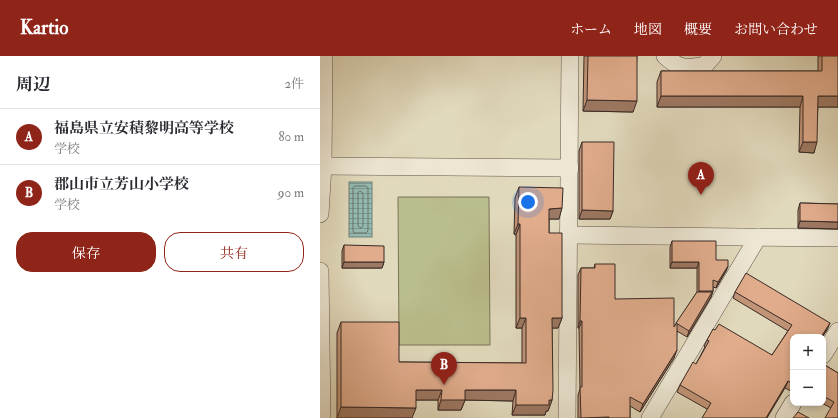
<!DOCTYPE html>
<html lang="ja">
<head>
<meta charset="utf-8">
<style>
  :root { --surface:#fff; --page:#f7f7f7; --text:#2b2b33; --muted:#7c7c81; --line:#e1e1e2; --accent:#8f2418 }
  body { margin:0; font-family:"IM FELL Double Pica","Noto Serif JP",serif; background:var(--page); color:var(--text) }
  .controls { position:absolute; right:12px; bottom:12px; display:grid; overflow:hidden; border-radius:8px; box-shadow:0 2px 6px #0003 }
  .controls button { width:36px; height:36px; display:grid; place-items:center; padding:0; border:0; border-bottom:1px solid var(--line); background:var(--surface); color:var(--text); font:20px sans-serif }
  .you { position:absolute; left:208px; top:146px; width:14px; height:14px; margin:-10px; border:3px solid #fff; border-radius:50%; background:#1a73e8; box-shadow:0 0 0 6px #1a73e833 }
  .badge { display:grid; place-items:center; width:26px; height:26px; border-radius:50%; background:var(--accent); color:#fff; font-size:13px; font-weight:700 }
  .pin { position:absolute; translate:-50% -33px; filter:drop-shadow(0 1px 2px #0008) }
  .pin::after { content:''; position:absolute; top:21px; width:14px; height:12px; background:inherit; clip-path:polygon(0 0,100% 0,50% 100%) }
  .list { margin:0; padding:0; list-style:none }
  h2 { display:flex; justify-content:space-between; align-items:center; height:52px; margin:0; padding:0 16px; font-size:17px }
  h2 small { font-size:13px; font-weight:400; color:var(--muted) }
  .list li { display:grid; grid-template-columns:26px 1fr auto; gap:12px; align-items:center; box-sizing:border-box; height:56px; padding:0 16px; border-top:1px solid var(--line) }
  .list b { display:block; font-size:15px; white-space:nowrap }
  .list p { margin:0; font-size:13px; white-space:nowrap; color:var(--muted) }
  .list em { font-size:13px; font-style:normal; color:var(--muted) }
  .actions { display:flex; gap:8px; padding:12px 16px }
  .actions a { flex:1; padding:9px 0; border:1px solid var(--accent); border-radius:16px; text-align:center; font-size:14px; color:var(--accent) }
  .actions .main { background:var(--accent); color:#fff }
  .map { position:relative; flex:none; width:518px; height:362px; overflow:hidden }
  header { display:flex; align-items:center; gap:24px; box-sizing:border-box; height:56px; padding:0 20px; background:var(--accent); color:#fff }
  header strong { font-size:19px }
  nav { display:flex; gap:22px; margin-inline-start:auto; font-size:14px }
  main { display:flex }
  aside { flex:1; background:var(--surface) }
  .map>svg:first-child { display:block }
  .park { fill:#babd8c; stroke:#7a7458 }
  .water { fill:url(#water-rules); stroke:#708079 }
  .lines { fill:none; stroke-linecap:round; stroke-linejoin:round }
  .shore { stroke:#66726b; stroke-width:1 }
  .minor-casing { stroke:#63564b; stroke-width:18 }
  .minor { stroke:#ece6d3; stroke-width:17 }
  .wall { fill:#c19478; stroke:#392a25 }
  .shaded-wall { fill:#9d7862; stroke:#392a25 }
  .building { fill:#e0ac8c; stroke:#392a25 }
</style>
</head>
<body>
<header>
<strong>Kartio</strong>
<nav><a>ホーム</a><a>地図</a><a>概要</a><a>お問い合わせ</a></nav>
</header>
<main>
<aside>
<h2>周辺<small>2件</small></h2>
<ul class="list">
<li><span class="badge">A</span><div><b>福島県立安積黎明高等学校</b><p>学校</p></div><em>80 m</em></li>
<li><span class="badge">B</span><div><b>郡山市立芳山小学校</b><p>学校</p></div><em>90 m</em></li>
</ul>
<div class="actions"><a class="main">保存</a><a>共有</a></div>
</aside>
<div class="map">
<svg width="518" height="362" viewBox="0 0 518 362">
  <defs>
    <pattern id="water-rules" width="6" height="5" patternUnits="userSpaceOnUse"><rect width="6" height="5" fill="#94bab1"/><path d="M0 2.5h6" fill="none" stroke="#7a9790"/></pattern>
  </defs>
  <rect width="100%" height="100%" fill="#e1d9bc"/>
  <filter id="stains"><feTurbulence type="fractalNoise" baseFrequency=".005" numOctaves="4"/><feColorMatrix values="0 0 0 0 .2 0 0 0 0 .09 0 0 0 0 .02 0 0 0 .5 -.17"/></filter>
  <radialGradient id="worn" r=".72"><stop offset=".6" stop-color="#630" stop-opacity="0"/><stop offset="1" stop-color="#630" stop-opacity=".3"/></radialGradient>
  <path class="park" d="M78 141H169L170 289H79Z"/>
  <rect class="water" x="29" y="126" width="23" height="55"/>
  <g class="lines">
    <g class="shore">
      <path d="M35 130H46L48 132V175L46 177H34L33 175V132Z"/>
      <path d="M40 135 43 137V170L41 172 38 170V137Z"/>
    </g>
    <g class="minor-casing">
      <g id="minor">
        <path d="M345 0C359 13 366 13 385 9L393 0"/>
        <path d="M0 110 250 112"/>
        <path d="M0 158 3 110 4 0"/>
        <path d="M248 179 518 182"/>
        <path d="M0 215 2 362"/>
        <path d="M503 299 518 275"/>
        <path d="M247 362 250 0"/>
        <path d="M330 362 438 181"/>
        <path d="M464 362 473 347"/>
      </g>
    </g>
    <use href="#minor" class="minor"/>
  </g>
  <g class="wall">
    <path d="M264 0H317L313 56 263 55Z"/>
    <path d="M498 0H518V51H498L494 97 479 96 480 51H337V26L341 15H498Z"/>
    <path d="M262 86 293 155 290 163H259V95Z"/>
    <path d="M199 131 239 163H229V177L242 262 238 272H232V344L228 355H226L225 359H192L193 345 145 344 141 354H118V344H96L17 362V277L21 266 79 306 202 307V272H196V179L194 178 195 142Z"/>
    <path d="M480 147 518 148V173L478 172V154Z"/>
    <path d="M352 185 408 210 406 215 396 232 393 231V235L391 241 367 281 357 275 354 302 320 356 310 350V362H258V339L260 333 259 272H258V219L261 212H274L275 208 295 243 354 271 377 236V212H350V191Z"/>
    <path d="M24 189 64 206 62 212H22V195Z"/>
    <path d="M415 236 507 274 502 281H473V336L465 332 387 353 357 336 360 329 376 308 385 291 384 290 387 284 452 299 468 275 413 242Z"/>
    <path d="M503 308 518 317V362L511 352 502 347H503Z"/>
  </g>
  <g class="shaded-wall">
    <path d="M341 40H483L480 51H337Z"/>
    <path d="M498 40H518V51H494Z"/>
    <path d="M267 44 317 45 313 56 263 55Z"/>
    <path d="M483 86H497L494 97 479 96Z"/>
    <path d="M242 152 239 163H226L229 153Z"/>
    <path d="M262 154 293 155 290 163H259Z"/>
    <path d="M480 165 518 166V173L478 172Z"/>
    <path d="M198 168H200L196 179 194 178Z"/>
    <path d="M24 206H64L62 212H22Z"/>
    <path d="M352 206H379L377 212H350Z"/>
    <path d="M408 210 406 215 396 232 398 226Z"/>
    <path d="M379 235H393L391 241 367 281 369 275 377 241Z"/>
    <path d="M200 262H206L202 272H196Z"/>
    <path d="M232 262H242L238 272H228Z"/>
    <path d="M260 265H262L259 272H258Z"/>
    <path d="M510 267 507 274 502 281H501Z"/>
    <path d="M357 294 354 302 320 356 323 348Z"/>
    <path d="M468 325 465 332 447 362H446Z"/>
    <path d="M96 334H122L118 344H92Z"/>
    <path d="M145 334H196L193 345 145 344 141 354H118L121 344Z"/>
    <path d="M229 344H232L228 355H226L225 359H192L196 349Z"/>
    <path d="M21 351 96 352 92 362H17Z"/>
    <path d="M289 361V362H261Z"/>
  </g>
  <g class="building">
    <path d="M268 0H317V45L267 44Z"/>
    <path d="M502 0H518V40H498L497 86H483V40H341V15H502Z"/>
    <path d="M262 86H294L293 155 262 154Z"/>
    <path d="M199 131 243 132 242 152 229 153V177H242V262H232L233 334 232 344H229V349H196V334H145V344H121L122 334H96V352L21 351V266H79V306L206 307V262H200V168H198Z"/>
    <path d="M480 147 518 148V166L480 165Z"/>
    <path d="M352 185H396V204H408V210L398 226 393 224V235H379V206H352Z"/>
    <path d="M24 189 64 190V206H24Z"/>
    <path d="M275 208H295V243L354 242V271L357 266V294L323 348 310 341V362H289V361L261 362 260 331H262V265H260L261 212H275Z"/>
    <path d="M426 217 510 267 501 281H473V328L468 325 446 362H382L391 347 360 329 373 306 376 308 389 285 387 284 393 273 395 274 399 268 452 299 472 269 415 236Z"/>
    <path d="M377 236H392L369 275 356 267Z"/>
    <path d="M503 308 518 317V362H505L514 346 503 340Z"/>
    <path d="M478 356 489 362H473Z"/>
  </g>
  <rect width="100%" height="100%" filter="url(#stains)"/>
  <rect width="100%" height="100%" fill="url(#worn)"/>
</svg>
<div class="controls">
<button>+</button>
<button>−</button>
</div>
<div class="you"></div>
<div class="pin badge" style="left:381px;top:139px">A</div>
<div class="pin badge" style="left:124px;top:329px">B</div>
</div>
</main>
</body>
</html>
